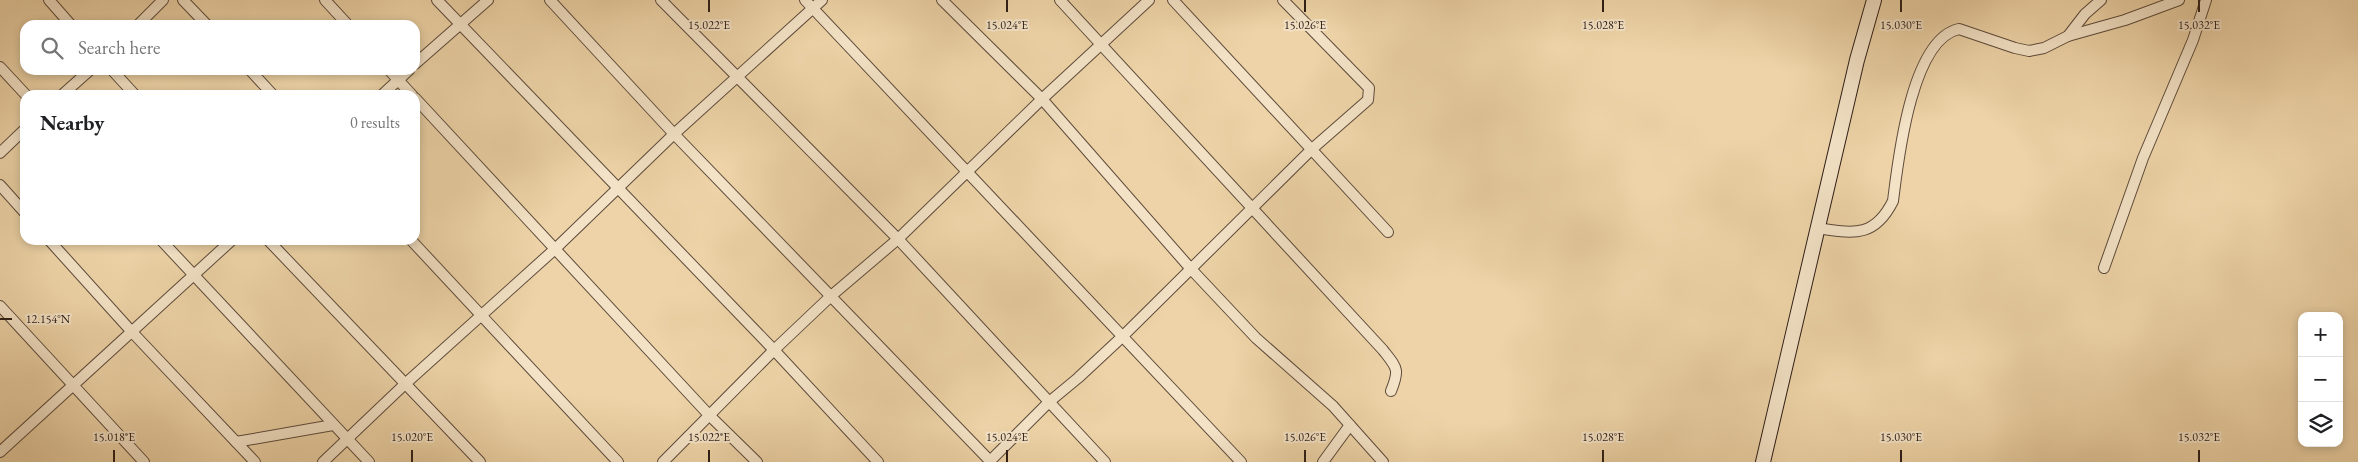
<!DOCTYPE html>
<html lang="en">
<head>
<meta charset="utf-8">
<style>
  :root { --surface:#fff; --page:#f6f6f6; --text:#202124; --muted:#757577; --line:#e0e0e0 }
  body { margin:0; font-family:"EB Garamond",serif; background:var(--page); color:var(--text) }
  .controls { position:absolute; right:15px; bottom:15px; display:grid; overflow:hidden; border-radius:10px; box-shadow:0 2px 8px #0003 }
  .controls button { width:45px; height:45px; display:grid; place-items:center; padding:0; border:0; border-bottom:1px solid var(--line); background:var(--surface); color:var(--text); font:25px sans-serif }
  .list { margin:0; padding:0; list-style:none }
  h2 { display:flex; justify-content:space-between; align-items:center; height:65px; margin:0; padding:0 20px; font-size:21px }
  h2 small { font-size:16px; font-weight:400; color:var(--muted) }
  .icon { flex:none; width:28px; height:28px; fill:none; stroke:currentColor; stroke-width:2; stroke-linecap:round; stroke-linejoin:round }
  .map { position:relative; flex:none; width:2358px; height:462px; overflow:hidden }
  .search { position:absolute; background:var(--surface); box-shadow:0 2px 8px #0003; left:20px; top:20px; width:400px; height:55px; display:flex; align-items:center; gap:12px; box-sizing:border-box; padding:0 18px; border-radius:15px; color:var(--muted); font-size:19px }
  .panel { position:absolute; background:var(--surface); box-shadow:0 2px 8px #0003; left:20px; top:90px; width:400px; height:155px; border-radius:15px }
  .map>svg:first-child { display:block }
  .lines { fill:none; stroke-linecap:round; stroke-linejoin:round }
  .street-casing { stroke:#5d4a3a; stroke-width:12 }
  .secondary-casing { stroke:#2d1d16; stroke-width:16 }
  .street { stroke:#f3e2c6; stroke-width:10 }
  .secondary { stroke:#f3e2c6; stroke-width:14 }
  .ticks { fill:none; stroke:#2d1d16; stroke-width:2 }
  .ticks-label { font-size:12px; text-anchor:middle; fill:#2d1d16; stroke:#f3e2c6; stroke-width:4; stroke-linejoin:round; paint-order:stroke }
</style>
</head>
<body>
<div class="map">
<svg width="2358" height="462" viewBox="0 0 2358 462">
  <rect width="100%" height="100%" fill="#edd3a7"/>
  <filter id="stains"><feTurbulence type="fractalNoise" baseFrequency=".004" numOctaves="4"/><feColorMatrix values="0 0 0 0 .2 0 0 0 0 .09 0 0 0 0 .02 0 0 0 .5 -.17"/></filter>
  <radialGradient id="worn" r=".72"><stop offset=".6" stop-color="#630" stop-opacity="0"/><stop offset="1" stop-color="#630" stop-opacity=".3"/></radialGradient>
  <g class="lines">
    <g class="street-casing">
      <g id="street">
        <path d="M49 0 71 25"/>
        <path d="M183 0 207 25"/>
        <path d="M325 0 348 25"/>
        <path d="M437 0 774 350 878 462"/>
        <path d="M550 0 674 134 991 462"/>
        <path d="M661 0 898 239 1105 462"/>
        <path d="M805 0 1241 462"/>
        <path d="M942 0 1042 99 1191 269 1256 338 1333 406 1383 462"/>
        <path d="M1060 0 1383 350C1397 368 1400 369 1391 391"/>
        <path d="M1173 0 1388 232"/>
        <path d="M138 25 163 0"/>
        <path d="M2068 36 2125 20 2179 0"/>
        <path d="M415 64 488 0"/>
        <path d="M0 67 26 95"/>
        <path d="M112 70 135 95"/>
        <path d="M250 70 273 95"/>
        <path d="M389 70 412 95"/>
        <path d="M62 95 90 70"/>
        <path d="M382 95 409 70"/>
        <path d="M415 98 709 415 757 462"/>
        <path d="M0 153 25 129"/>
        <path d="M0 185 25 213"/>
        <path d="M1817 228C1852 233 1874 239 1893 201 1898 161 1911 39 1959 29L2015 48 2029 51 2044 48 2068 36 2085 14 2101 0"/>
        <path d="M49 240 132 332 255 462"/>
        <path d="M161 240 369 462"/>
        <path d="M268 240 480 462"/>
        <path d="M411 240 618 462"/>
        <path d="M2104 268 2143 158 2193 40 2206 0"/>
        <path d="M0 306 144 462"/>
        <path d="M236 442 333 425"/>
        <path d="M0 452 232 240"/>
        <path d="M323 462 405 384 555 249 674 134 822 0"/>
        <path d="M663 462 774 350 831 296 898 239 1042 99 1149 0"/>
        <path d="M989 462 1049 402 1078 378 1122 337 1312 149 1368 100 1369 88 1283 0"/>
        <path d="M1323 462 1350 425"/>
      </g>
    </g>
    <g class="secondary-casing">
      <path id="secondary" d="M1763 462 1857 60 1874 0"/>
    </g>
    <use href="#street" class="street"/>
    <use href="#secondary" class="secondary"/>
  </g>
  <path class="ticks" d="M709 0V12M1007 0V12M1305 0V12M1603 0V12M1901 0V12M2199 0V12M0 319H12M114 450V462M412 450V462M709 450V462M1007 450V462M1305 450V462M1603 450V462M1901 450V462M2199 450V462"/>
  <g class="ticks-label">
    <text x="709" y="29">15.022°E</text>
    <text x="1007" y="29">15.024°E</text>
    <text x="1305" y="29">15.026°E</text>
    <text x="1603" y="29">15.028°E</text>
    <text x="1901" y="29">15.030°E</text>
    <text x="2199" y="29">15.032°E</text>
    <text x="48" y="323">12.154°N</text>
    <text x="114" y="441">15.018°E</text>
    <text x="412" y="441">15.020°E</text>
    <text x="709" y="441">15.022°E</text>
    <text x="1007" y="441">15.024°E</text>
    <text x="1305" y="441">15.026°E</text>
    <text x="1603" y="441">15.028°E</text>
    <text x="1901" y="441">15.030°E</text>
    <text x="2199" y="441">15.032°E</text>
  </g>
  <rect width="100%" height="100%" filter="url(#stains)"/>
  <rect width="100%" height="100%" fill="url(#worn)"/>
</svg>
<div class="controls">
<button>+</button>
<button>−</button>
<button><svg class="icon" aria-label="layers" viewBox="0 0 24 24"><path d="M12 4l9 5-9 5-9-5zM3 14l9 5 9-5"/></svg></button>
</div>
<div class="search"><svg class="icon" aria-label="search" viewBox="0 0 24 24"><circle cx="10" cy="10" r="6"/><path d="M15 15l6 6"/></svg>Search here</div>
<section class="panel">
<h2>Nearby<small>0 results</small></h2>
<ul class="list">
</ul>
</section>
</div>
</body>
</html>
